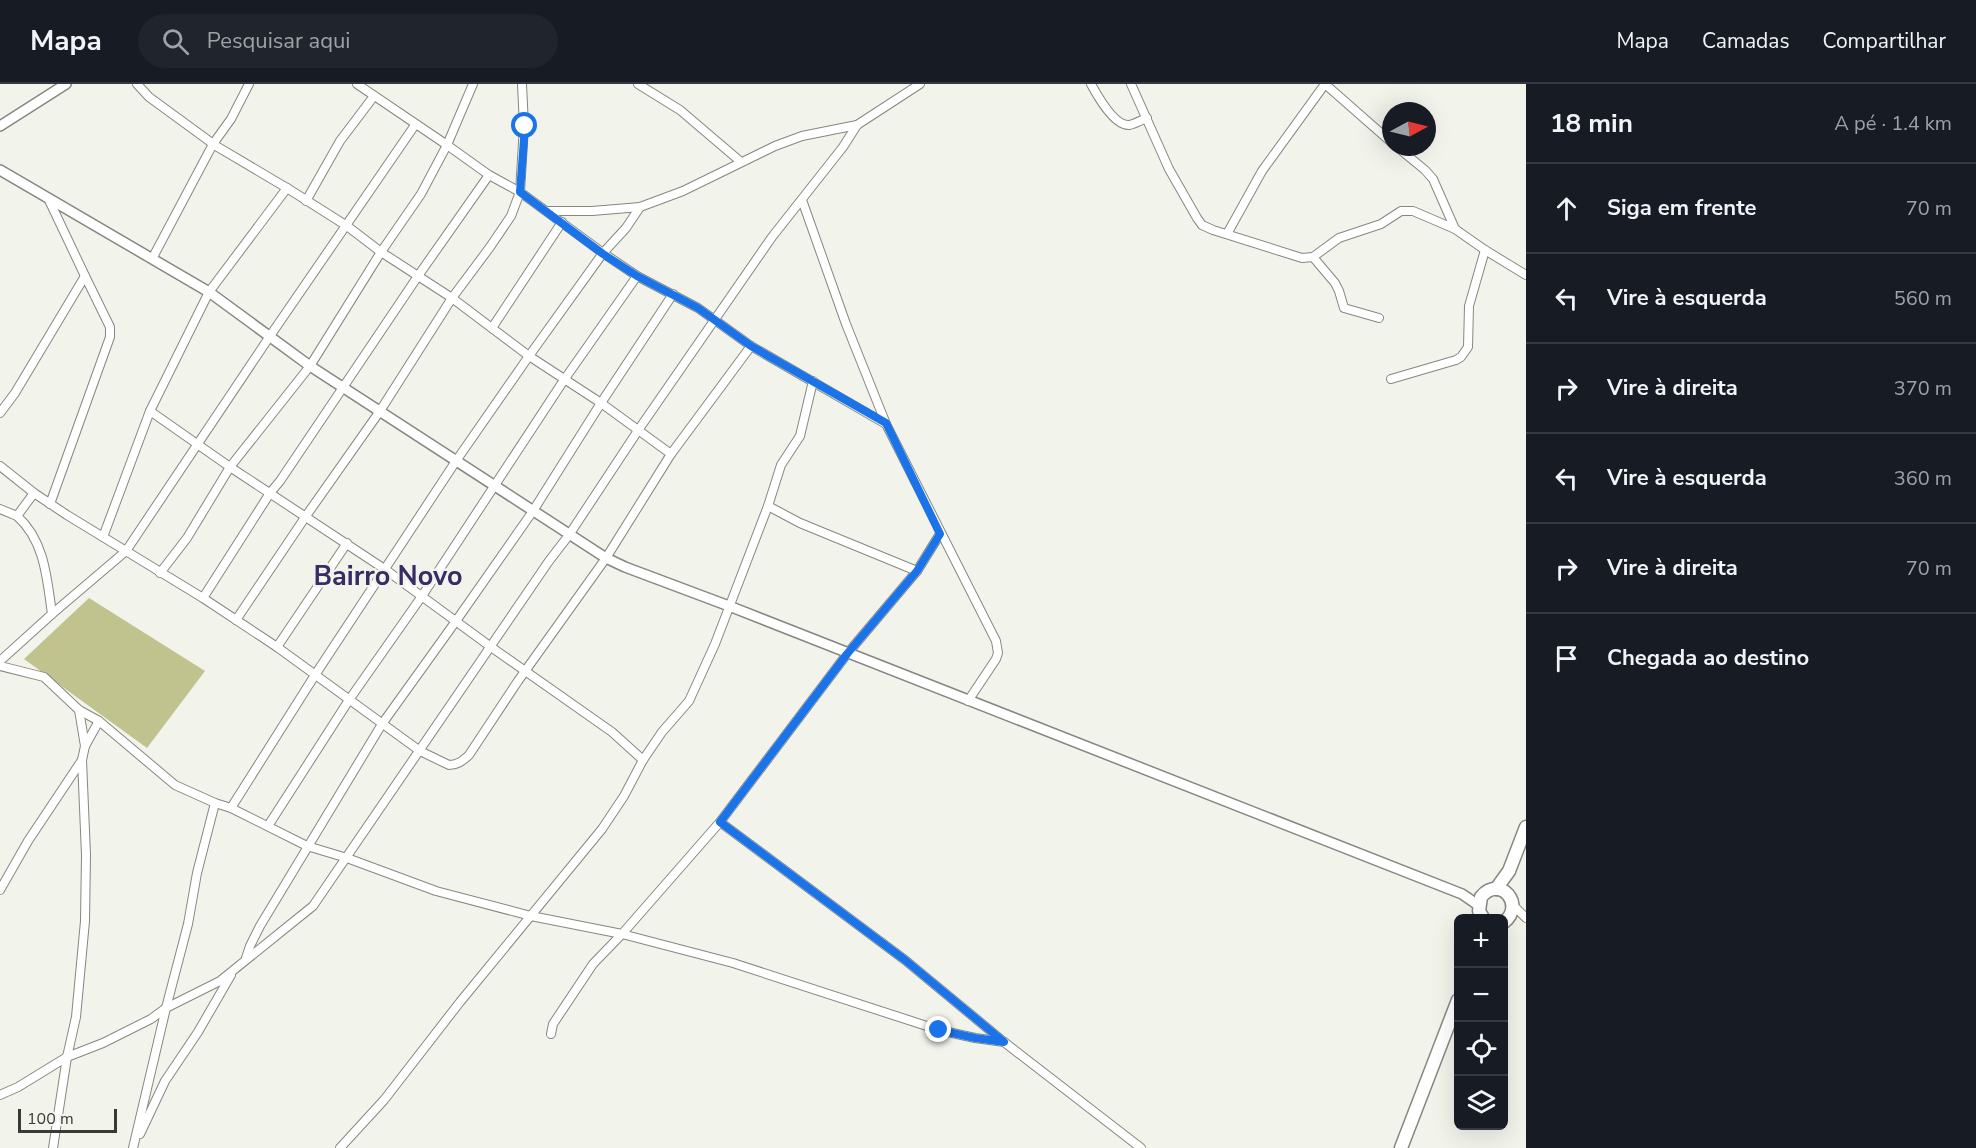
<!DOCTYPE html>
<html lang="pt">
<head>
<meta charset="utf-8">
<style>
  :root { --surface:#171b24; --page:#20242c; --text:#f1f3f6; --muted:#9ea1a6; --line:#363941 }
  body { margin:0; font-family:"Nunito Sans",sans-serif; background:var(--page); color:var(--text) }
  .controls { position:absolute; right:18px; bottom:18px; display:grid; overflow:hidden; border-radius:9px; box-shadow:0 6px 24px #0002 }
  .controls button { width:54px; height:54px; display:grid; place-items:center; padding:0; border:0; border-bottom:2px solid var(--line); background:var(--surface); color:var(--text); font:30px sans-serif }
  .compass { position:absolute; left:1382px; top:18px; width:54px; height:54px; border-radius:50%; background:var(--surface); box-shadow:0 6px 24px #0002; rotate:83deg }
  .scale { position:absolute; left:18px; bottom:15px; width:99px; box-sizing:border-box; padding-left:6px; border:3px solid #393936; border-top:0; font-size:16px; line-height:21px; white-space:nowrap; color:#393936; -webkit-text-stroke:4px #f2f3eb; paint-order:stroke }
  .stop { position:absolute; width:18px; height:18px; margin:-14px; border:4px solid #1a73e8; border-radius:50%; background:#fff }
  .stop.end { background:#1a73e8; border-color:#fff; box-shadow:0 2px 6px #0008 }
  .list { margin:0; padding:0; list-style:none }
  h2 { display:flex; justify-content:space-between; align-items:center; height:78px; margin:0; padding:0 24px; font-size:26px }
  h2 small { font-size:20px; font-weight:400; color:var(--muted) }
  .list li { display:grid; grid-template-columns:39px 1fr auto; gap:18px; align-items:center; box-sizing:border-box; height:90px; padding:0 24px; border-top:2px solid var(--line) }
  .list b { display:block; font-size:22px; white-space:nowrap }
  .list em { font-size:20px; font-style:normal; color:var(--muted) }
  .icon { flex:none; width:33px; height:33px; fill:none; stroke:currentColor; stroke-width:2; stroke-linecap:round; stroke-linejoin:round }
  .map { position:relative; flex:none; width:1526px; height:1064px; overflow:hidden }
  header { display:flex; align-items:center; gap:36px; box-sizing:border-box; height:84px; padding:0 30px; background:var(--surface); border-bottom:2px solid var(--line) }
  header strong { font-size:28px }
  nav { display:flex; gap:33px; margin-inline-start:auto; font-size:21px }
  .search { width:420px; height:54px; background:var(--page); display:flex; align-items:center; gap:15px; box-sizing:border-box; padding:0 21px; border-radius:33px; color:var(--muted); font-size:22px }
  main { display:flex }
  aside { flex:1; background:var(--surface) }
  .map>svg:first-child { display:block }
  .green { fill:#c0c38d }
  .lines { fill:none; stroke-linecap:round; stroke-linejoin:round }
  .minor-casing { stroke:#878781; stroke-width:10 }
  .tertiary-casing { stroke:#878781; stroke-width:12 }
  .primary-casing { stroke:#878781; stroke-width:15 }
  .minor { stroke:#fff; stroke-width:8 }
  .tertiary { stroke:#fff; stroke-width:9 }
  .primary { stroke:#fff; stroke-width:12 }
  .route { stroke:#1a73e8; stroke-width:8 }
  .labels { text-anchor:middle; stroke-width:5; stroke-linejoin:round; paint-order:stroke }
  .district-label { font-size:27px; font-weight:bold; fill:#382b66; stroke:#f2f3eb }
</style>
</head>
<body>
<header>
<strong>Mapa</strong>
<div class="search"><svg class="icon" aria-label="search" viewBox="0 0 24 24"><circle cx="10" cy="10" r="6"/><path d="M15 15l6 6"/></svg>Pesquisar aqui</div>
<nav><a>Mapa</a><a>Camadas</a><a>Compartilhar</a></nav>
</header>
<main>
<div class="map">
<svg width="1526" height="1064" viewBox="0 0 1526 1064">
  <rect width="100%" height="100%" fill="#f2f3eb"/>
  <path class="green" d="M89 514 205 587 147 664 24 575Z"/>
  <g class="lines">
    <g class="minor-casing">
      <g id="minor">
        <path d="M137 0 149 13 216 62 287 104 347 142 381 168 452 214 529 272 601 319 671 370"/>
        <path d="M357 0 447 61 489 91 520 108 603 169 637 192 698 224 751 262 886 340"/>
        <path d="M638 0 680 26 741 78"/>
        <path d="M1091 0C1097 11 1114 42 1129 41 1135 40 1141 36 1147 34"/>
        <path d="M1131 0 1169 85 1197 134 1202 141 1213 146 1302 174 1313 173 1339 154 1381 140 1401 127H1413L1455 145 1485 166 1526 191"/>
        <path d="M1325 0 1391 58"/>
        <path d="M1397 63 1425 86 1433 95 1455 145"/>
        <path d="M287 104 209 208 150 327 230 383 386 486 491 563 612 648 643 676"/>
        <path d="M48 114 85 192"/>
        <path d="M802 116 846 240 886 340 996 557 998 569 996 575 968 617"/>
        <path d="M306 117 340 57 374 12"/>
        <path d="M547 127H592L640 123 683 107 775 62 802 52 857 41"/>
        <path d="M1227 150 1262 87 1325 0"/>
        <path d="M1313 173 1335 199 1339 207 1344 224 1379 234"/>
        <path d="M152 175 213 60 231 35 249 0"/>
        <path d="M492 244 562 138"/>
        <path d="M1391 295 1456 276 1461 273 1468 263 1469 222 1485 166"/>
        <path d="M0 329 15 309 85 192 110 243V253L50 420"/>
        <path d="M0 382 34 409 67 431 203 514 277 563 420 667 449 681C458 681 462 677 469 671L518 597 606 474 671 370 751 262"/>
        <path d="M768 422 800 439 917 487"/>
        <path d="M0 425 17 432 34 409"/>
        <path d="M17 432C45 457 47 495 52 530"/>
        <path d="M103 453 150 327"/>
        <path d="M160 489 187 454 230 383 310 282 381 168 421 110 447 61 473 0"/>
        <path d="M203 514 270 409 280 397 418 192 489 91"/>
        <path d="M236 536 306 432 380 327 452 214 490 163 511 132 520 108 524 42 522 0"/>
        <path d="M277 563 347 459"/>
        <path d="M0 577 52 530 126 467 270 252 415 41"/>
        <path d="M0 582 44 593 79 626 99 637 175 701 215 719 231 724 307 762 347 774 436 807 531 832 622 850 733 879 939 946 975 954 1004 958"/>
        <path d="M85 662 99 637"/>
        <path d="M231 724 315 591 456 377 529 272 603 169 626 144 640 123"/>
        <path d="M720 738 905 876 1004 958 1141 1064"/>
        <path d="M268 742 349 616 422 512 564 296 637 192"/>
        <path d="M0 806 28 757 82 676"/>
        <path d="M1514 822 1526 834"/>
        <path d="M246 874 250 862 260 842 382 640 456 537 533 427 601 319 673 210"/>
        <path d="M551 950 553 940 593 880 622 850 720 738 847 570 917 487 940 450"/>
        <path d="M0 1011 18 1003 67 973 103 959 151 935 166 924 220 897 313 822 549 477 569 451 639 345 772 153 843 63 857 41 920 0"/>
        <path d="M140 1050 165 997 198 948 231 891"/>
        <path d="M53 1064 67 973 76 933 85 837 86 771 82 676 85 662 79 626"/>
        <path d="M133 1064 166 924 188 840 197 789 215 719"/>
        <path d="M340 1064 384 1016 460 918 602 745 624 712 643 676 662 648 689 617 715 560 768 422 781 381 800 352 813 297"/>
      </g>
    </g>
    <g class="tertiary-casing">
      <g id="tertiary">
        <path d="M0 42 66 0"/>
        <path d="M0 86 209 208 310 282 606 474 625 483 729 522 1462 810 1478 821"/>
      </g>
    </g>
    <g class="primary-casing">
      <g id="primary">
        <path d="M1496 805 1509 787 1526 743"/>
        <path d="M1483 834 1479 827 1481 813C1500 790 1526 821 1504 838"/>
        <path d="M1401 1064 1458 916"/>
      </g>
    </g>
    <use href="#minor" class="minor"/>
    <use href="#tertiary" class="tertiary"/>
    <use href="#primary" class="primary"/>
  </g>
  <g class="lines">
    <path class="route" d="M525 42 520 108 603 170 637 192 698 224 751 262 886 339 940 450 917 487 847 570 720 738 905 876 1004 958 975 954 939 946"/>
  </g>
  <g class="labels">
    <g class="district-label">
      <text x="388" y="501">Bairro Novo</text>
    </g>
  </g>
</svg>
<div class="controls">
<button>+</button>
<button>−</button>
<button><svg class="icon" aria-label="locate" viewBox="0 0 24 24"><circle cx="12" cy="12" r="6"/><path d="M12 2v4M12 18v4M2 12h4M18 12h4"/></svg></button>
<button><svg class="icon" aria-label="layers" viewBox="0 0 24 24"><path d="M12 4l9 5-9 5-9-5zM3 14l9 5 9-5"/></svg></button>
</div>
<svg class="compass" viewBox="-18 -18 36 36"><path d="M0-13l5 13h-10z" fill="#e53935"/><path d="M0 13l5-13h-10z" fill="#9ea1a6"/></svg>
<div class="scale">100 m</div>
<div class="stop" style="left:525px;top:42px"></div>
<div class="stop end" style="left:939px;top:946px"></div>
</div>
<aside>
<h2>18 min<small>A pé · 1.4 km</small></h2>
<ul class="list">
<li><svg class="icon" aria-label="ahead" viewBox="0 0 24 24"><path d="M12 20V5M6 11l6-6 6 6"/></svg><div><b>Siga em frente</b></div><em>70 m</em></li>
<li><svg class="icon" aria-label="left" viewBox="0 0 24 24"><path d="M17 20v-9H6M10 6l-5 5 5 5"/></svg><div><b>Vire à esquerda</b></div><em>560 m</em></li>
<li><svg class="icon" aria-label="right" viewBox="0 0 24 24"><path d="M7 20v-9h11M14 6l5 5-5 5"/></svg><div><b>Vire à direita</b></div><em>370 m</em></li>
<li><svg class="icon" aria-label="left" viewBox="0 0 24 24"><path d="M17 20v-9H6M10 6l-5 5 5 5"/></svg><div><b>Vire à esquerda</b></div><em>360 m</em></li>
<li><svg class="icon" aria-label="right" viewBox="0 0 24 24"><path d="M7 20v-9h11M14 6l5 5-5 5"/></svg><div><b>Vire à direita</b></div><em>70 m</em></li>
<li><svg class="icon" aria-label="arrive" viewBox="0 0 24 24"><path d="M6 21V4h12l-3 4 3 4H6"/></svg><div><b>Chegada ao destino</b></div></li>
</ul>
</aside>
</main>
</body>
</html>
